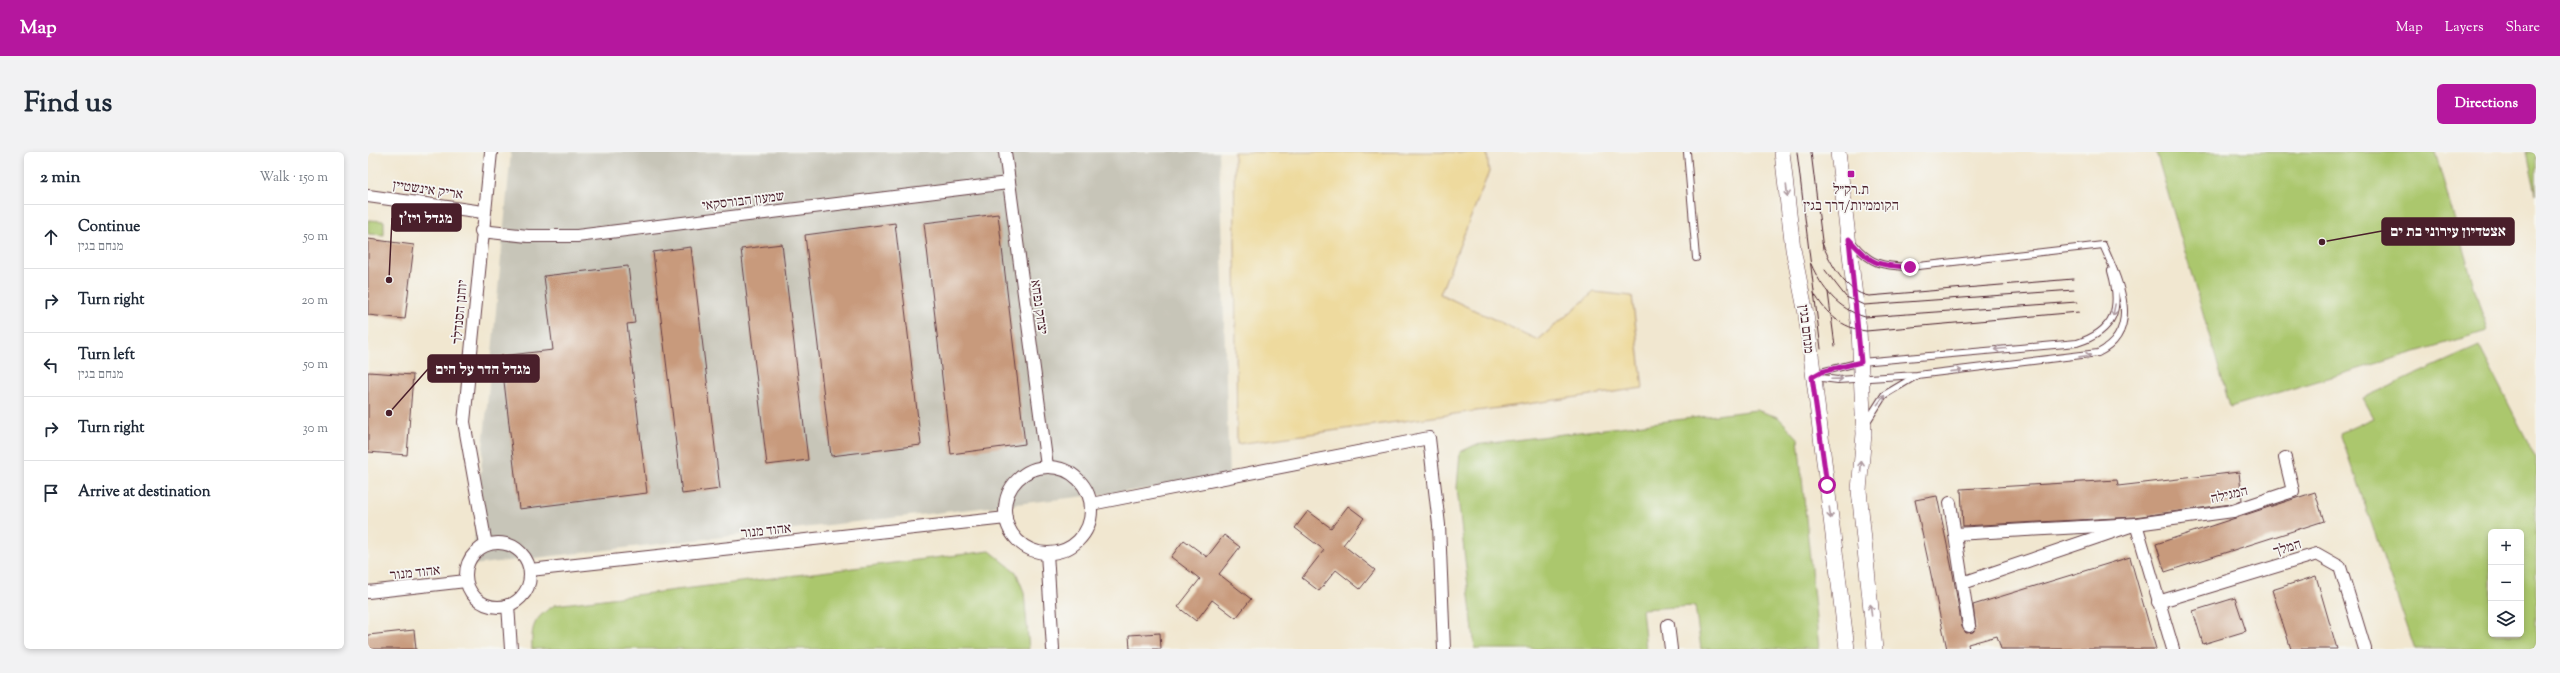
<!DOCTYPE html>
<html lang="en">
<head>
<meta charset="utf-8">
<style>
  :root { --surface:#fff; --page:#f2f2f3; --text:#1f2937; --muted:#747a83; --line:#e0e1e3; --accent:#b5179e }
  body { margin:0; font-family:"Sorts Mill Goudy","Frank Ruhl Libre",serif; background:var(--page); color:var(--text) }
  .controls { position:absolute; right:12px; bottom:12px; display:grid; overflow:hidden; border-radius:6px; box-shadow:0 2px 6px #0003 }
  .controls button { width:36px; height:36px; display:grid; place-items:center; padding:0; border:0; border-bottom:1px solid var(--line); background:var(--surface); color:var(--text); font:20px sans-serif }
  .stop { position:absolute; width:12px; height:12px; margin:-9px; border:3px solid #b5179e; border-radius:50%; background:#fff }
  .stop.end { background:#b5179e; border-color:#fff; box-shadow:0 1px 4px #0008 }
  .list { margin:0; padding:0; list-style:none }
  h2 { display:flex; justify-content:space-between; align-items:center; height:52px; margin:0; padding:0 16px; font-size:17px }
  h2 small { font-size:13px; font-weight:400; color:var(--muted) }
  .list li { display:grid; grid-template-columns:26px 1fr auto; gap:12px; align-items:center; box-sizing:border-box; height:64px; padding:0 16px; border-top:1px solid var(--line) }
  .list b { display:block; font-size:15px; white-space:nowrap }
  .list p { margin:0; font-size:13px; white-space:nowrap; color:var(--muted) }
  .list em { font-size:13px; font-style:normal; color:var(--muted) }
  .icon { flex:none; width:22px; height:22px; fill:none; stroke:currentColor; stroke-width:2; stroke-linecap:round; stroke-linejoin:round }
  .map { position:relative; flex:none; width:2168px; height:497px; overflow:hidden; border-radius:6px }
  header { display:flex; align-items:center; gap:24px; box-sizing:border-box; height:56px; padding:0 20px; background:var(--accent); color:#fff }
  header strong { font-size:19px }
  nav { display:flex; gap:22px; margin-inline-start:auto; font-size:14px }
  .intro { display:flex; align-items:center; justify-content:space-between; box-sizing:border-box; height:96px; padding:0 24px }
  h1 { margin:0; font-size:28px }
  .button { padding:10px 18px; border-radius:6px; background:var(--accent); color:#fff; font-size:14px; font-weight:700 }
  main { display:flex; gap:24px; padding:0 24px }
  aside { flex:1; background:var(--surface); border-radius:6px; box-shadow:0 2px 6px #0003 }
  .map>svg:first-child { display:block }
  .industrial { fill:#c7c5b8 }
  .green { fill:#abc76d; stroke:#7a734c; fill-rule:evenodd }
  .sand { fill:#eeda9e; stroke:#9c7c64 }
  .building { fill:#c89a7c }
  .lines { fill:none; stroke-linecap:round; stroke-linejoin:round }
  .service-casing { stroke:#633d44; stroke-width:8 }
  .minor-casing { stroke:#633d44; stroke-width:14 }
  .tertiary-casing { stroke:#633d44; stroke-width:16 }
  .service { stroke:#fff; stroke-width:6 }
  .minor { stroke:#fff; stroke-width:12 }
  .tertiary { stroke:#fff; stroke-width:15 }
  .tram { stroke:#4a1f2b; stroke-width:1 }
  .oneway { stroke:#ae9aa0 }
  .route { stroke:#b5179e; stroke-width:5 }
  .poi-dot { fill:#b5179e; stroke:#f6f6f2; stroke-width:1.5 }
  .labels { text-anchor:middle; stroke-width:3.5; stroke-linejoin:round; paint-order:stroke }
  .street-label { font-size:14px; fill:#4a1f2b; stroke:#f6f6f2 }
  .poi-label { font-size:14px; fill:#4a1f2b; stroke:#f6f6f2 }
  .leader { fill:none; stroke:#4a1f2b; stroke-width:1.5 }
  .callout-dot { fill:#4a1f2b; stroke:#f6f6f2; stroke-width:1.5 }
  .callout { fill:#4a1f2b; stroke:#4a1f2b; stroke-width:1.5 }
  .callout-label { font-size:15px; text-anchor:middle; font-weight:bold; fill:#fff }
</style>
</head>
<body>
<header>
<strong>Map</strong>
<nav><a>Map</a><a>Layers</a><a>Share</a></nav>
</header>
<div class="intro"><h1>Find us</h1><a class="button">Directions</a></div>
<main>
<aside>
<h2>2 min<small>Walk · 150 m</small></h2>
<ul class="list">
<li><svg class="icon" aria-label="ahead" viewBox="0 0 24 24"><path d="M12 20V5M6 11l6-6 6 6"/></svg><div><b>Continue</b><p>מנחם בגין</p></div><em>50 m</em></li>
<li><svg class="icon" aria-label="right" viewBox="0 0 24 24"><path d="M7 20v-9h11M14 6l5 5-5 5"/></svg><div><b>Turn right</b></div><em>20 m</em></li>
<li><svg class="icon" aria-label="left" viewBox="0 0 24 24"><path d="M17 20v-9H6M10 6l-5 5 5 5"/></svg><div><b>Turn left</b><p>מנחם בגין</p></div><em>50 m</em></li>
<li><svg class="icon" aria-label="right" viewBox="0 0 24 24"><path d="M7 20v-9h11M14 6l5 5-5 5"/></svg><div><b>Turn right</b></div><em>30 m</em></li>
<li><svg class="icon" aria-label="arrive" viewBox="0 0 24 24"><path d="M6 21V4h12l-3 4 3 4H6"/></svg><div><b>Arrive at destination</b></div></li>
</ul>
</aside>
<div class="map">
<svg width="2168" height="497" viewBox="0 0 2168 497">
  <rect width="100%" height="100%" fill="#f6f6f2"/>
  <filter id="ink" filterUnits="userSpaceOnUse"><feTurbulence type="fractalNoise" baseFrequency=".025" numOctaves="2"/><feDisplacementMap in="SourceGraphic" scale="8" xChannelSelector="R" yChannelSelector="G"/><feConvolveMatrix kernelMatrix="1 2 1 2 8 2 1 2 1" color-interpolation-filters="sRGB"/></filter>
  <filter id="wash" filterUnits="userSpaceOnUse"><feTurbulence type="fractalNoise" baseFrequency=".012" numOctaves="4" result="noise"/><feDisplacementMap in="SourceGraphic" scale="16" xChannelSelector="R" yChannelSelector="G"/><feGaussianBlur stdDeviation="0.9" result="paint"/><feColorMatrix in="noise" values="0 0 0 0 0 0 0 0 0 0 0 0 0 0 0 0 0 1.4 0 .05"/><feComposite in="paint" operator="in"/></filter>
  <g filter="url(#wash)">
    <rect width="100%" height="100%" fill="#f1e7d0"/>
    <path class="industrial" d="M143 0H851L861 328 104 413Z"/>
    <g class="green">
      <path d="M1788 0H2067L2119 179 1862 255Z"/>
      <path d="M2159 0H2168V42Z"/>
      <path d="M0 68 16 69V83L0 82Z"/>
      <path d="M2111 194 2168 306V497H2047L1972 281 2006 266 1995 246ZM2123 380H2153V482H2123Z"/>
      <path d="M1388 258 1410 265 1430 286 1451 497H1333L1327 454 1274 457 1278 497H1107L1089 336 1092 300 1107 293Z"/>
      <path d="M622 399 648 420 656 440 661 497H164C163 473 166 466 187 453Z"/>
    </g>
    <path class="sand" d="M866 0H1119L1121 20 1072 142 1170 188 1226 140 1264 144 1275 236 869 292Z"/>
    <g id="blocks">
      <g class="building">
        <path d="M630 62 657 292 583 302 556 71Z"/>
        <path d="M527 71 553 293 463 304 437 83Z"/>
        <path d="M0 87 46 93 37 167 0 163Z"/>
        <path d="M414 92 440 308 399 313 373 97Z"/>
        <path d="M323 95 352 337 314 342 285 100Z"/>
        <path d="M260 114 267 171 259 172 279 341 151 357 133 204 185 198 176 124Z"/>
        <path d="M0 220 45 223 39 303 0 300Z"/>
        <path d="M1871 320 1874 348 1863 352 1766 365 1595 374 1593 337 1749 328 1750 334Z"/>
        <path d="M1947 340 1956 369 1797 420 1788 392Z"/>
        <path d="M1569 344 1585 422 1594 475 1598 481 1605 480 1608 476 1605 453 1762 405 1788 497H1633L1629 484 1600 492 1601 497H1579L1547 348Z"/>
        <path d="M980 354 996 366 975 393 1007 418 992 437 968 418 951 439 934 426 956 398 927 376 940 359 963 376Z"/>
        <path d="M856 383 872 395 851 422 883 447 868 466 844 448 828 469 810 455 832 427 803 405 816 388 839 405Z"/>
        <path d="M1948 424 1969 497H1923L1904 438Z"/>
        <path d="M1867 446 1878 479 1835 492 1825 459Z"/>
        <path d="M46 478 48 497H0V483Z"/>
        <path d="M792 481 793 497H762L761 483Z"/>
      </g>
    </g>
  </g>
  <g filter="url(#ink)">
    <use href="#blocks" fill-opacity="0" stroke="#633d44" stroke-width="1"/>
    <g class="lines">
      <g class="service-casing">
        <g id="service">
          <path d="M1319 0 1328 106"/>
          <path d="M1485 91C1503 113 1514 114 1542 115L1735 93"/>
          <path d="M1446 224 1453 220 1493 210 1709 191C1747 179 1754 156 1743 119"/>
          <path d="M1446 225 1470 228 1549 223 1730 201C1776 178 1750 127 1735 93"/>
          <path d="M1500 268 1516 243 1548 224"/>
        </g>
      </g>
      <g class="minor-casing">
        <g id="minor">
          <path d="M637 0 679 314"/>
          <path d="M0 44 115 60"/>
          <path d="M113 79 160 84H209L640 31"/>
          <circle cx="680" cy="358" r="43"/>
          <path d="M1582 351 1601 474"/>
          <path d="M723 352 1061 286 1071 373 1076 497"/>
          <path d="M1587 382 1768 372 1865 359 1925 339 1917 306"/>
          <circle cx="130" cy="423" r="32"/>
          <path d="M118 393 96 270 123 0"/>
          <path d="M679 401 685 497"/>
          <path d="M162 418 638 366"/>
          <path d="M1595 431 1768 372 1805 497"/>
          <path d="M0 440 98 429"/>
          <path d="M1790 450 1949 402 1972 415 1997 497"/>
          <path d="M140 453 143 497"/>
          <path d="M1300 473 1303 497"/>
        </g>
      </g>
      <g class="tertiary-casing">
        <g id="tertiary">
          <path d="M1414 0 1425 97 1438 162 1479 497"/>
          <path d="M1470 0 1491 178 1496 282 1491 338 1507 497"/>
        </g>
      </g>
      <use href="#service" class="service"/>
      <use href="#minor" class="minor"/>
      <use href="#tertiary" class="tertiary"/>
      <g class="tram">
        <path d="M1429 0 1453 197"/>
        <path d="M1443 0 1455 97"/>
        <path d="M1454 91C1463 112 1477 140 1501 144L1705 127"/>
        <path d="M1443 112C1454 137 1470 157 1497 165L1709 150"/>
        <path d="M1457 118 1478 145 1496 153 1706 138"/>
        <path d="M1460 140 1467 194"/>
        <path d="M1446 141C1458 162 1474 176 1498 179L1711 160"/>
      </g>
    </g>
    <defs><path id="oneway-shaft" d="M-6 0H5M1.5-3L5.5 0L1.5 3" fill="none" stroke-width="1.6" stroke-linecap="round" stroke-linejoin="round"/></defs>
    <g class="oneway">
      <use href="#oneway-shaft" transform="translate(1419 39) rotate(83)"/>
      <use href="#oneway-shaft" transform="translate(1746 158) rotate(101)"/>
      <use href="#oneway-shaft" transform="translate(1632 197) rotate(175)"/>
      <use href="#oneway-shaft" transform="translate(1717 204) rotate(-8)"/>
      <use href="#oneway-shaft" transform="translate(1588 219) rotate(-6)"/>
      <use href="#oneway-shaft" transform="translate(1469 227) rotate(-2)"/>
      <use href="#oneway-shaft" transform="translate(1513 248) rotate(-52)"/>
      <use href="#oneway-shaft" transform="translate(1493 315) rotate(-86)"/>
      <use href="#oneway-shaft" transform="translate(1462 361) rotate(83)"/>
      <use href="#oneway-shaft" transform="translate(1503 458) rotate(-96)"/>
    </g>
  </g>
  <g class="lines" filter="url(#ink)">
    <path class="route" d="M1459 333 1444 225 1453 220 1493 210 1481 87C1502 112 1510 114 1542 115"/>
  </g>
  <rect class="poi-dot" x="1479" y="18" width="8" height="8" rx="2"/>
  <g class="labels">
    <g class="street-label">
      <text transform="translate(60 37) rotate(8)" y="5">אריק אינשטיין</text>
      <text transform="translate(375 48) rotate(-7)" y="5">שמעון הבורסקאי</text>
      <text transform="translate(672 155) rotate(82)" y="5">יצחק נפחא</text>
      <text transform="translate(91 160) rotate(-85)" y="5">יוחנן הסנדלר</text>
      <text transform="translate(1439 177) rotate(83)" y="5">מנחם בגין</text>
      <text transform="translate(1861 342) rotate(-13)" y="5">המגילה</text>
      <text transform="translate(398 378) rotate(-6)" y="5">אהוד מנור</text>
      <text transform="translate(1919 395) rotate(-17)" y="5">המלך</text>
      <text transform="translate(47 420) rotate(-6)" y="5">אהוד מנור</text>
    </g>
    <g class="poi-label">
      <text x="1483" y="42">ת.רק״ל<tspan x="1483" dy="16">הקוממיות/דרך בגין</tspan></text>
    </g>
  </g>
  <path class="leader" d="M21 128L24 66M1954 90L2014 79M21 261L60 217"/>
  <g class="callout-dot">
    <circle cx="21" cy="128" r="4"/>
    <circle cx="1954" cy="90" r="4"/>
    <circle cx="21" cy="261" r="4"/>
  </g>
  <g class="callout">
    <rect x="24" y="52" width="69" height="27" rx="4"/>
    <rect x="2014" y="66" width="132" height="27" rx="4"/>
    <rect x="60" y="203" width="111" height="27" rx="4"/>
  </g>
  <g class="callout-label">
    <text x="58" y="71">מגדל ויז'ן</text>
    <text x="2080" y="84">אצטדיון עירוני בת ים</text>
    <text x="115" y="222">מגדל הדר על הים</text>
  </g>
</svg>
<div class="controls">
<button>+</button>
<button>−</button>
<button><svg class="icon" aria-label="layers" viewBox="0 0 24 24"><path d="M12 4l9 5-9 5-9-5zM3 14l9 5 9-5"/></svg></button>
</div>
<div class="stop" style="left:1459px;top:333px"></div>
<div class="stop end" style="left:1542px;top:115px"></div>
</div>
</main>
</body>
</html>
